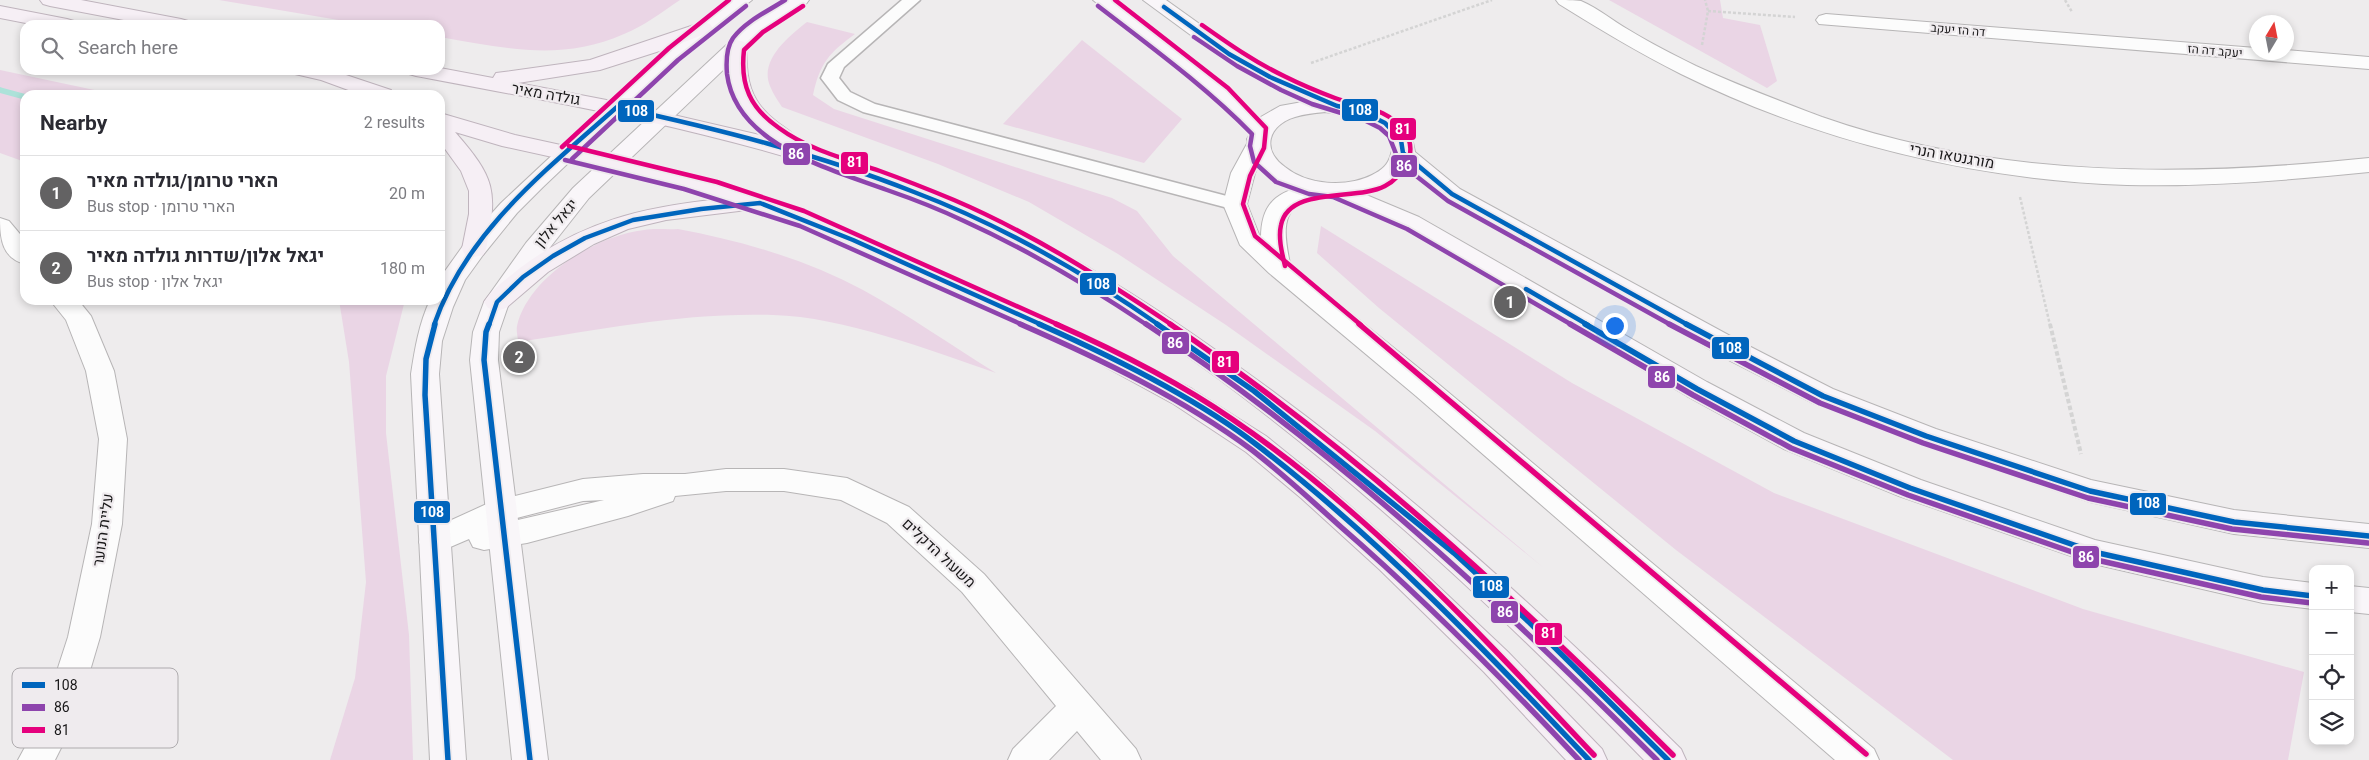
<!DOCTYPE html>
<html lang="en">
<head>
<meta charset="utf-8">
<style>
  :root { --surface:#fff; --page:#f2f2f3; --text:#2b2b33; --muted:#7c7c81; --line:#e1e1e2; --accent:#636263 }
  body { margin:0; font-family:Roboto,Heebo,sans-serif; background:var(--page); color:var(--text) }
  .controls { position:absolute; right:15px; bottom:15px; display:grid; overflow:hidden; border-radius:10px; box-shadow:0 2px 8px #0003 }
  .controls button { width:45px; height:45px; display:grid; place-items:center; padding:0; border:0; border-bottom:1px solid var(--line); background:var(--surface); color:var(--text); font:25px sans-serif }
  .compass { position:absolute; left:2249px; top:15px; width:45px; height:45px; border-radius:50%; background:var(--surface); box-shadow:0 2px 8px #0003; rotate:10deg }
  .you { position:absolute; left:1614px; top:325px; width:18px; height:18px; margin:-12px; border:4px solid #fff; border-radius:50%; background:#1a73e8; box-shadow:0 0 0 8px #1a73e833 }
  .badge { display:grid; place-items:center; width:32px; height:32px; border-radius:50%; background:var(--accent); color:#fff; font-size:16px; font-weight:700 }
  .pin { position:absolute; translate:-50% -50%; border:2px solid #fff; box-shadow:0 1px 5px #0006 }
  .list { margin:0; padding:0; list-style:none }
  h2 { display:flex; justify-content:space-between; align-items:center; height:65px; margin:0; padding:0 20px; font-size:21px }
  h2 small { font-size:16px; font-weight:400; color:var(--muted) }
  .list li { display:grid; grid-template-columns:32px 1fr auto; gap:15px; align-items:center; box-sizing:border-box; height:75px; padding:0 20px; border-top:1px solid var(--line) }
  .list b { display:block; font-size:19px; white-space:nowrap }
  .list p { margin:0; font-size:16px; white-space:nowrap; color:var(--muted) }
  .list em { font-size:16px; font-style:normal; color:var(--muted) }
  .icon { flex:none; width:28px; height:28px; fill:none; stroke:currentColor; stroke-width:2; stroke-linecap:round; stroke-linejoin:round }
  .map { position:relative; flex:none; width:2369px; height:760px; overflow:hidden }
  .search { position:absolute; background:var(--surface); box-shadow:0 2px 8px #0003; left:20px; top:20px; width:425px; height:55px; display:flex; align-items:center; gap:12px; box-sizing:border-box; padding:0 18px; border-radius:15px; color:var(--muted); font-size:19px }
  .panel { position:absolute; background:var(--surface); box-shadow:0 2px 8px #0003; left:20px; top:90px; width:425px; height:215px; border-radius:15px }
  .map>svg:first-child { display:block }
  .green { fill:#ead5e5 }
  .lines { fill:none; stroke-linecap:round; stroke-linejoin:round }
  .stream { fill:#ace2d9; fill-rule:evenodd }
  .lane-casing { stroke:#b7b5b6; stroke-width:3 }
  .street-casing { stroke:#b7b5b6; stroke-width:2 }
  .secondary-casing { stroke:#b7b5b6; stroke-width:2 }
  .primary-casing { stroke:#bfb4bd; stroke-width:2 }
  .path-far1 { stroke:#d4d4d4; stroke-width:2.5; stroke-dasharray:3 2; stroke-linecap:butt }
  .path { stroke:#d4d4d4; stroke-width:4; stroke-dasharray:4.5 2.5; stroke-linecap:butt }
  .lane { fill:#fcfcfc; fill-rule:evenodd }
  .street { fill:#fcfcfc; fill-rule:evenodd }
  .secondary { fill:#f9f6f9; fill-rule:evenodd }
  .primary { fill:#f6eff5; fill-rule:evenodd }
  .bus-1-far1-casing { stroke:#efebee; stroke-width:8 }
  .bus-1-casing { stroke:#efebee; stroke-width:9 }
  .bus-2-far1-casing { stroke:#efebee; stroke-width:8 }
  .bus-2-casing { stroke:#efebee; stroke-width:9 }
  .bus-3-far1-casing { stroke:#efebee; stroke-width:8 }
  .bus-3-casing { stroke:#efebee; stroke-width:9 }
  .bus-1-far1 { stroke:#0065bd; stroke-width:4.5 }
  .bus-1 { stroke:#0065bd; stroke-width:5.5 }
  .bus-2-far1 { stroke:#8e44ad; stroke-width:4.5 }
  .bus-2 { stroke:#8e44ad; stroke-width:5.5 }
  .bus-3-far1 { stroke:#e5007d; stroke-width:4.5 }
  .bus-3 { stroke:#e5007d; stroke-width:5.5 }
  .labels { text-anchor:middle; stroke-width:4.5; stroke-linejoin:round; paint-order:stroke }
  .far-street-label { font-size:12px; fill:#181718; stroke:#efebee }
  .street-label { font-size:15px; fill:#181718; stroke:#efebee }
  .key { fill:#efebee; stroke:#aeabae; stroke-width:1 }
  .key-label { font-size:14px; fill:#181718 }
  .line-badge { stroke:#efebee; stroke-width:2 }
  .badge-label { font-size:14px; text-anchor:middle; font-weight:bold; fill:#fff }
</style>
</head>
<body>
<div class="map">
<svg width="2369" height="760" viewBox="0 0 2369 760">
  <rect width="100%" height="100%" fill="#eeeced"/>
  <g class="green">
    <path d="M219 0H680C662 12 644 26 624 34 561 62 504 48 440 37V25H368Z"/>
    <path d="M1609 0H1720L1723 18 1760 25 1777 81 1767 88Z"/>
    <path d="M807 22 855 34C829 53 820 63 813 95L834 109 1112 198 1137 211 1173 256 1544 568 1375 431 1226 325 1118 254 1029 202 938 164 782 107C778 101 773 94 770 86 759 60 789 36 807 22Z"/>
    <path d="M1082 40 1182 119 1144 163 1003 124Z"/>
    <path d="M0 70 118 95H25V162L0 153Z"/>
    <path d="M1321 226 1572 383 1774 493 2083 609 2304 672 2288 760H1953L1676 550 1379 308 1317 253Z"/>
    <path d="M678 229C742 241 805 259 863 290 908 315 951 345 996 373 929 350 844 317 773 315 687 312 602 329 518 342 518 337 516 331 517 326 528 277 597 235 644 230 655 228 667 230 678 229Z"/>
    <path d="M339 300H405L386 376V433L409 635 413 760H330L355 678 366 582 349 362Z"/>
  </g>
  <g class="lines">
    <path class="stream" d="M0 87 3 88 29 95H25V100L22 99 0 93Z"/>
    <g class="lane-casing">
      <path id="lane" d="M902 0H920L844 67 839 78 850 92 875 104 1242 200 1245 204 1242 208 1235 210 1228 208 863 112 838 100 821 78 828 64Z"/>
    </g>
    <g class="street-casing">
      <g id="street">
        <path d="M1556 0C1564 0 1575 0 1581 1 1598 8 1613 21 1629 30 1650 43 1674 55 1696 66 1737 85 1780 101 1822 117 1999 179 2186 177 2369 158V172C2289 180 2208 187 2127 185 1975 180 1818 142 1681 74 1639 53 1599 29 1559 4Z"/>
        <path d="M1826 14 2256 48V52H2286V50L2369 57V69L1819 24 1816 20 1819 16Z"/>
        <path d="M1257 138 1265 140 1268 145 1255 173 1247 204 1260 237 1261 238C1261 206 1274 193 1304 186 1314 184 1322 182 1331 184L1335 189 1331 194C1321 197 1310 198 1301 203 1279 214 1286 243 1290 264L1436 382 1874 749 1879 760H1835L1416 396 1269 273 1240 245 1223 204 1231 173 1249 140Z"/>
        <path d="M0 218 9 221 25 240V264C2 258 0 239 0 218Z"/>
        <path d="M50 300H78L91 316 114 371 127 439 122 524 100 637 76 718 55 760H18L43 714 68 637 92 524 99 439 86 371 66 320Z"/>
        <path d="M726 469H784L847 478 909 507 984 574 1136 749 1141 760H1101L1077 731 1049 760H1008L1013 749 1056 706 962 592 887 523 841 500 784 491H726L675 496 673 501 628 516 527 543 484 550 473 547 469 539 434 554 423 551 419 542 423 533 491 502 583 479 643 474H685ZM604 500 501 524 509 520 583 501Z"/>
      </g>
    </g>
    <g class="secondary-casing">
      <g id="secondary">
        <path d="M729 0H752L682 55 543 187 517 213 483 255 465 280 453 307 442 341 439 374 466 760H430L411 374C415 348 419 324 430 300H440V278L465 243 501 203 668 47Z"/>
        <path d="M785 0H809L806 4 765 30 589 198 544 255 509 303 499 332 498 360 548 760H512L470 360 473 332 484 302 526 243 573 188 751 22Z"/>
        <path d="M1093 0H1115L1231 89 1259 118 1280 106 1308 101 1262 82 1222 58 1143 0H1166L1236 50 1278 72 1339 101 1388 115 1400 123 1409 133 1412 138 1415 152 1460 189 1745 344 1833 389 1936 429 2091 480 2234 510 2369 524V548L2234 534 2090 502 1916 443 1813 403 1725 358 1444 199 1407 169 1391 184 1364 194 1419 217 1707 382 1804 433 1921 480 2095 540 2263 577 2313 583V609L2263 603 2094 564 1899 496 1784 449 1687 396 1401 227 1331 197 1290 189 1268 177 1251 156 1247 139 1250 134 1215 99ZM1325 112C1344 114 1400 126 1391 154 1388 165 1382 170 1372 175 1346 188 1307 185 1285 167 1261 150 1268 125 1295 117 1304 114 1315 113 1325 112Z"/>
        <path d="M2350 586 2369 588V614L2350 612Z"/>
      </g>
    </g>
    <g class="primary-casing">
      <g id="primary">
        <path d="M40 0H81L181 19 188 21 191 25H150L50 6 43 4Z"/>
        <path d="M0 6 67 19 74 21 77 25H36L0 18Z"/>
        <path d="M703 22 710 24 713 28 710 32 669 48 600 70 518 83 622 103 768 137C734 110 723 89 727 46L730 42 737 40 744 42 747 46C745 78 750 102 777 122 785 128 795 134 801 142L799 146C866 165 934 188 997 219 1084 260 1165 313 1242 369 1400 482 1543 613 1681 749L1686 760H1644C1511 623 1372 493 1219 379 1134 317 1044 256 947 214 778 141 596 110 416 76L409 74 405 70H440V68L493 78 496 73 504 72 590 60Z"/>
        <path d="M291 70H331L391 90 394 95H362L321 80 295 74Z"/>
        <path d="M440 113 515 135 611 156 768 198 862 235 1091 337 1192 389 1266 436 1323 482 1401 551 1508 652 1602 749 1607 760H1566L1484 672 1379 569 1301 498 1246 452 1172 403 1073 349 844 245 755 209 666 220 628 229 594 244 548 272 506 308 497 311 488 308 484 302C492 289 508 278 520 268 583 221 643 207 720 199L607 169 502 146 455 132C495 178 498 190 486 249L483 255 474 257 465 255 462 249 469 214V191L461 171 440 142Z"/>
      </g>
    </g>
    <g class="path-far1">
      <path d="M2065 0 2072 12"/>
      <path d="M1708 11 1795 17"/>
      <path d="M1702 45 1708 11 1705 0"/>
      <path d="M1311 63 1492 0"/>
      <path d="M2020 197 2050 325"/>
    </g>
    <path class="path" d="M2050 324 2081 454"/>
    <use href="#lane" class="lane"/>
    <use href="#street" class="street"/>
    <use href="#secondary" class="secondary"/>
    <use href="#primary" class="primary"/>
    <g class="bus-1-far1-casing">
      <g id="bus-1-far1">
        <path d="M1164 7 1229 54 1270 77 1337 106 1359 110 1385 123 1401 140 1403 153 1452 194 1688 325"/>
        <path d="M1526 289 1588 325"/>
        <path d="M434 325C466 232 546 170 617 107 718 129 818 154 914 192 1001 225 1083 272 1159 325"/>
        <path d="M489 325 497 302 523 277 553 256 585 238 633 220 701 209 760 203 853 240 1042 325"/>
      </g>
    </g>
    <g class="bus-1-casing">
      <g id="bus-1">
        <path d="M435 324 426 359 425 395 448 760"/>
        <path d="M489 324 486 332 484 360 530 760"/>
        <path d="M1039 324C1111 356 1195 397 1257 445 1377 537 1485 650 1589 760"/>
        <path d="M1157 324 1254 391 1454 553 1530 623 1668 760"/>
        <path d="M1585 324 1697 389 1794 441 1910 488 2094 552 2263 590 2313 596"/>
        <path d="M1686 324 1823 396 1926 436 2090 491 2234 522 2369 536"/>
      </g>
    </g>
    <g class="bus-2-far1-casing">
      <g id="bus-2-far1">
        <path d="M785 0C768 11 746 21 733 38 726 48 726 62 727 74 736 145 830 169 887 190 913 199 939 209 964 221 1028 250 1089 286 1147 325"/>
        <path d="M1098 6C1151 47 1205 86 1252 134L1250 146 1254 162 1276 182 1309 194 1333 197 1407 229 1572 325"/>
        <path d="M1194 37 1237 66 1281 90 1312 104 1364 120 1380 128 1389 136 1398 159 1406 168 1448 201 1671 325"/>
        <path d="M572 159 678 60 746 6"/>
        <path d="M565 160 684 189 800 226 1023 325"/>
      </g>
    </g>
    <g class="bus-2-casing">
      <g id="bus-2">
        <path d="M1020 324C1100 359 1182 398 1252 450 1283 474 1312 501 1341 527 1425 600 1503 679 1579 760"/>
        <path d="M1146 324C1334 448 1498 601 1657 760"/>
        <path d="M1570 324 1693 395 1791 448 1908 495 2092 559 2261 597 2312 603"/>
        <path d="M1669 324 1820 403 1923 443 2088 498 2232 529 2368 543"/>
      </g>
    </g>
    <g class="bus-3-far1-casing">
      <g id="bus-3-far1">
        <path d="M1115 0 1228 88 1266 128 1264 148 1250 176 1243 204 1255 236 1361 325"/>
        <path d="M803 6 763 32 744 50C740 85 750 108 779 128 809 150 846 159 880 171 905 180 930 190 954 200 1031 233 1102 278 1172 325"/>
        <path d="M1202 25C1229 44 1256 63 1286 77 1302 85 1319 92 1335 98 1360 107 1389 108 1405 132 1412 142 1412 155 1406 165 1400 174 1395 181 1385 186 1357 201 1289 186 1281 225 1278 238 1282 253 1285 266"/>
        <path d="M569 146 717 182 804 211 1059 325"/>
        <path d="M562 147 669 48 729 0"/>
      </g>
    </g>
    <g class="bus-3-casing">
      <g id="bus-3">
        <path d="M1056 324C1117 351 1177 381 1232 419 1368 511 1482 636 1594 755"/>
        <path d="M1170 324C1354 448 1516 599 1673 755"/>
        <path d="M1359 324 1866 754"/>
      </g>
    </g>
    <use href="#bus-1-far1" class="bus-1-far1"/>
    <use href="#bus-1" class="bus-1"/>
    <use href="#bus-2-far1" class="bus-2-far1"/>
    <use href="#bus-2" class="bus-2"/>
    <use href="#bus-3-far1" class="bus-3-far1"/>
    <use href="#bus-3" class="bus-3"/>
  </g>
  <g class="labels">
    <g class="far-street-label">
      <text transform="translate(1958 30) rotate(5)" y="4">דה הז יעקב</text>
      <text transform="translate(2215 51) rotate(5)" y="4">יעקב דה הז</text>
    </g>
    <g class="street-label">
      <text transform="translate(546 94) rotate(10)" y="5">גולדה מאיר</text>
      <text transform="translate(1952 156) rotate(10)" y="5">מורגנטאו הנרי</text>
      <text transform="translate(556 223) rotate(-50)" y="5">יגאל אלון</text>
      <text transform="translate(103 530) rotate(-82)" y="5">עליית הנוער</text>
      <text transform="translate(939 553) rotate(43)" y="5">משעול הדקלים</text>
    </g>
  </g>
  <rect x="12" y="668" width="166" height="80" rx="8" class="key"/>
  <rect x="22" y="682" width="23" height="6" fill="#0065bd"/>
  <rect x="22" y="704" width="23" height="7" fill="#8e44ad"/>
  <rect x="22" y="727" width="23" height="6" fill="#e5007d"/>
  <g class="key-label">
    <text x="54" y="690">108</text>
    <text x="54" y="712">86</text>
    <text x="54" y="735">81</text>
  </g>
  <g class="line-badge">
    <rect x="1341" y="98" width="38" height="24" rx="5" fill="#0065bd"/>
    <rect x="617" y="99" width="38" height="24" rx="5" fill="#0065bd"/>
    <rect x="1389" y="117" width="28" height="24" rx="5" fill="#e5007d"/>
    <rect x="782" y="142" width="29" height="24" rx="5" fill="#8e44ad"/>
    <rect x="840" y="151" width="29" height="24" rx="5" fill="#e5007d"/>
    <rect x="1390" y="154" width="28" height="24" rx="5" fill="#8e44ad"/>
    <rect x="1079" y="272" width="38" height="24" rx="5" fill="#0065bd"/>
    <rect x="1161" y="331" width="29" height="24" rx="5" fill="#8e44ad"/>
    <rect x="1711" y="336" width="39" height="24" rx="5" fill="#0065bd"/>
    <rect x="1211" y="350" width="29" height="24" rx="5" fill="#e5007d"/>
    <rect x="1647" y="365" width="29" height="24" rx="5" fill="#8e44ad"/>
    <rect x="2129" y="492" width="38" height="24" rx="5" fill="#0065bd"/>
    <rect x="413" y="500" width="38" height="24" rx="5" fill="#0065bd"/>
    <rect x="2072" y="545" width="28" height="24" rx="5" fill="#8e44ad"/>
    <rect x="1472" y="575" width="38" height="24" rx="5" fill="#0065bd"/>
    <rect x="1490" y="600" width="29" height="24" rx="5" fill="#8e44ad"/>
    <rect x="1534" y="622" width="29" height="24" rx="5" fill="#e5007d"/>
  </g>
  <g class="badge-label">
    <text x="1360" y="115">108</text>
    <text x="636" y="116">108</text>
    <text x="1403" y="134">81</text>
    <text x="796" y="159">86</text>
    <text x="855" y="167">81</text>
    <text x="1404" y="171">86</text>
    <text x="1098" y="289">108</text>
    <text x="1175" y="348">86</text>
    <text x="1730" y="353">108</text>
    <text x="1225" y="367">81</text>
    <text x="1662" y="382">86</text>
    <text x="2148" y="508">108</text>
    <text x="432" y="517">108</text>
    <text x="2086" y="562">86</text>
    <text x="1491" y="591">108</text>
    <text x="1505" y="617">86</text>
    <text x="1549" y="638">81</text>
  </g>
</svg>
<div class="controls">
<button>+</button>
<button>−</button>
<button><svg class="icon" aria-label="locate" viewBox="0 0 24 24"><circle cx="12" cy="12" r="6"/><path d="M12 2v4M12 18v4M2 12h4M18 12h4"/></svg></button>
<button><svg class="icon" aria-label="layers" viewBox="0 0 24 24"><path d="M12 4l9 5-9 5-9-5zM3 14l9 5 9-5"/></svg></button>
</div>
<svg class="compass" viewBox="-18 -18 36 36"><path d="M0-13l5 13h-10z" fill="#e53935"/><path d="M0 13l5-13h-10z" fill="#7c7c81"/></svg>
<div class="you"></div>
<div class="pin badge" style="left:1510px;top:302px">1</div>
<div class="pin badge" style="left:519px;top:357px">2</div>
<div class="search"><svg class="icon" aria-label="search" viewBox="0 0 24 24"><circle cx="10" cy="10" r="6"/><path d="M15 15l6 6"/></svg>Search here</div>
<section class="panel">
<h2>Nearby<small>2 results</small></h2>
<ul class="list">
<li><span class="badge">1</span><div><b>הארי טרומן/גולדה מאיר</b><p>Bus stop · הארי טרומן</p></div><em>20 m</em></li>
<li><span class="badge">2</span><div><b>יגאל אלון/שדרות גולדה מאיר</b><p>Bus stop · יגאל אלון</p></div><em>180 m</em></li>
</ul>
</section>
</div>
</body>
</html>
